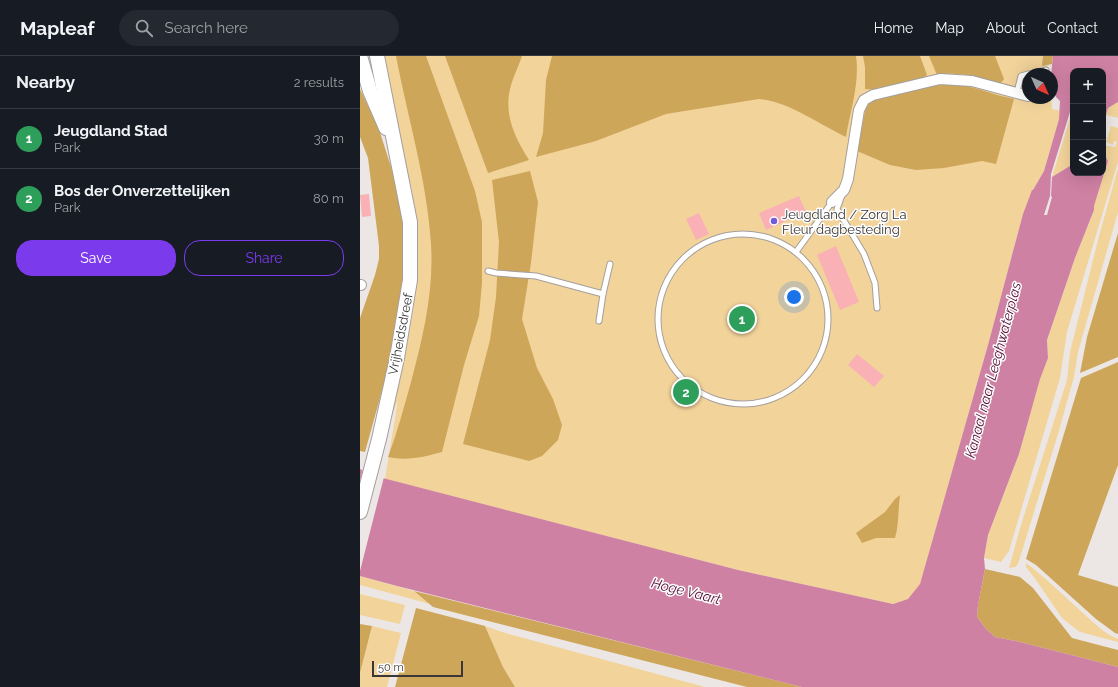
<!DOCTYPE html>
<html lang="en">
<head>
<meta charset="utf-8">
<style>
  :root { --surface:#171b24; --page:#242831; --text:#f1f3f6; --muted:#9ea1a6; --line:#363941; --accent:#7c3aed }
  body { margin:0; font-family:Raleway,sans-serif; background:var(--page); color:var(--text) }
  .controls { position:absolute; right:12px; top:12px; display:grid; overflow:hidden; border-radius:8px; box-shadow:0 4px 16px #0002 }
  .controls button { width:36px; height:36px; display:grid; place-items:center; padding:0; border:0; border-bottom:1px solid var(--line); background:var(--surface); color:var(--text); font:20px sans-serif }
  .compass { position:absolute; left:662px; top:12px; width:36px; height:36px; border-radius:50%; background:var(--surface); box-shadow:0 4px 16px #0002; rotate:135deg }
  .scale { position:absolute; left:12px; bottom:10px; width:91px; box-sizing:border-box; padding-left:4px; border:2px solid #393737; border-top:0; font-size:11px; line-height:14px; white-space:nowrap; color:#393737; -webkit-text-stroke:3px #fff; paint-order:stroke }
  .you { position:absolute; left:434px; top:241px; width:14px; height:14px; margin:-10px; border:3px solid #fff; border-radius:50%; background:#1a73e8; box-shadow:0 0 0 6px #1a73e833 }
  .badge { display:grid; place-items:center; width:26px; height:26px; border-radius:50%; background:var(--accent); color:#fff; font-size:13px; font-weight:700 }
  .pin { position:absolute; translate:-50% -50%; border:2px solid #fff; box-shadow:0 1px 4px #0006 }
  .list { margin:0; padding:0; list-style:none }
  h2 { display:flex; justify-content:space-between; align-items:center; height:52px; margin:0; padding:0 16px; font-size:17px }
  h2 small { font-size:13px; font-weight:400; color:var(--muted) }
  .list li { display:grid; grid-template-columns:26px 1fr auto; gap:12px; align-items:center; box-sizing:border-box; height:60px; padding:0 16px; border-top:1px solid var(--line) }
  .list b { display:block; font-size:15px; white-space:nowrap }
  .list p { margin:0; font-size:13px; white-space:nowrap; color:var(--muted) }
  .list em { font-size:13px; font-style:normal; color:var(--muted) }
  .actions { display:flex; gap:8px; padding:12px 16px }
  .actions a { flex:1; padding:9px 0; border:1px solid var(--accent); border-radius:16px; text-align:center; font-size:14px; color:var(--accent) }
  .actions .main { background:var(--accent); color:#fff }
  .icon { flex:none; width:22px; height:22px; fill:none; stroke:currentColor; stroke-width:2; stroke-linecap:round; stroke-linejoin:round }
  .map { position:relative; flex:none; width:758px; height:631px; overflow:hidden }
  header { display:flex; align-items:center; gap:24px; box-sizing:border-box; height:56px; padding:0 20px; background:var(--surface); border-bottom:1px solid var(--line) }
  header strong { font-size:19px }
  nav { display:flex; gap:22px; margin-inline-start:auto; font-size:14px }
  .search { width:280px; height:36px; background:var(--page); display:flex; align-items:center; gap:10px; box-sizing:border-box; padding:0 14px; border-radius:22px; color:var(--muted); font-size:15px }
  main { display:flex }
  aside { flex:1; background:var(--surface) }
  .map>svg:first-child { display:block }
  .green { fill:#f2d39a }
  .forest { fill:#cea65a }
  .water { fill:#cf81a3 }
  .pier { fill:#ece7e5 }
  .building { fill:#f9b1b6 }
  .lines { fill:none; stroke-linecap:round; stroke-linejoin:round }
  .service-casing { stroke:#a49f9d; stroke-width:7 }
  .minor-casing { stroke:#a49f9d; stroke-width:12 }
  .secondary-casing { stroke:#a49f9d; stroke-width:16 }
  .service { stroke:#fff; stroke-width:5 }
  .minor { stroke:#fff; stroke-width:10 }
  .secondary { stroke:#fff; stroke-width:14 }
  .poi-dot { fill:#6e5dd7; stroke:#fff; stroke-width:1.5 }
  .labels { text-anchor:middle; stroke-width:3; stroke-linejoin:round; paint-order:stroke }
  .poi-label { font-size:13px; fill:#393737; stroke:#fff; text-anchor:start }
  .street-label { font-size:13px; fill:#393737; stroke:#fff }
  .water-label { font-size:14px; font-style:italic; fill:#550f35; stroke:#fff }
</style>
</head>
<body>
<header>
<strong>Mapleaf</strong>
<div class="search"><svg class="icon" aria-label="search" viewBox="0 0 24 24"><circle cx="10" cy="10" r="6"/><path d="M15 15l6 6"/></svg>Search here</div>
<nav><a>Home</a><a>Map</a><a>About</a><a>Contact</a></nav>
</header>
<main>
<aside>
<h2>Nearby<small>2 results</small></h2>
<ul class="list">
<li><span class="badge" style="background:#2e9e5b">1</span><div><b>Jeugdland Stad</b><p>Park</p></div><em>30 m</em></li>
<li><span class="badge" style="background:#2e9e5b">2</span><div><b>Bos der Onverzettelijken</b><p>Park</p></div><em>80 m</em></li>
</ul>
<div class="actions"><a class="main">Save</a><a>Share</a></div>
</aside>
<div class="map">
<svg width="758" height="631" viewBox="0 0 758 631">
  <rect width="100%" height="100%" fill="#ece7e5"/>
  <g class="green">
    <path d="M21 0H689L687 6 689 18H668V42H691L692 53 700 55 699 63 684 115 673 134 663 158 628 289 560 529 548 543 533 548 378 514 25 423 38 344 24 380 46 293 54 250 56 167 52 134Z"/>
    <path d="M758 46V62L746 59 748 52Z"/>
    <path d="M711 59 713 60V108L692 121Z"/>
    <path d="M751 70 758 72V106L707 276 700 322 649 495 641 506 624 502 628 479 659 398 680 321 688 302 687 284 715 202 734 154V150L748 105 743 95V89L755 91 757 86 754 85 753 89 746 86Z"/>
    <path d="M758 112V156L718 296 714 321 698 378 658 508 655 511 649 512 661 469 707 324 710 296 739 180Z"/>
    <path d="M666 507C686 522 704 540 723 557 734 567 745 578 758 583V586L720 576 712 570 702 562 676 524 666 511Z"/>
    <path d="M0 520 54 535 70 548 0 529Z"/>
    <path d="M0 538 45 549 40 568 0 559Z"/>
    <path d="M12 570 41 577 27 631H0V617Z"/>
    <path d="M125 570 142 576 345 631H155L143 611Z"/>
  </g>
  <g class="forest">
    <path d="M36 0H66L106 110 115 135 122 166V227L119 260 104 309 82 396C64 401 47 405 28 401 37 377 44 351 51 326 63 281 74 235 71 188 67 124 48 63 36 0Z"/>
    <path d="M85 0H162C159 9 154 19 151 29 143 57 154 80 169 104L128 117Z"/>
    <path d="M192 0H496C500 27 490 55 486 81 458 68 430 46 399 43L306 58 236 85 176 101 183 77 186 24Z"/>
    <path d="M503 0H560L567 19 562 23 520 34 505 33V11Z"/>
    <path d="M569 0H635L644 23 640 28C617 21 601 15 577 19Z"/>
    <path d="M683 0H693L692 8 682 10Z"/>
    <path d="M594 27C615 31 634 39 654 43L636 108 622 105 584 112 556 114 530 109 497 95 506 51 513 43 559 32Z"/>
    <path d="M0 33 10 54 14 58 43 148 46 230 33 295 5 396 0 395V262L15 219 19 203V190L8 102 0 81Z"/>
    <path d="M170 115 178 146 171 207 162 263 177 312 193 343 202 369 198 384 182 400 169 405 103 388 130 284 136 241 139 186 132 124Z"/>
    <path d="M758 177V301L720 317 727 281Z"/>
    <path d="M758 306V409L718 519 758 531V578L755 577 736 563 676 509 666 503 721 322Z"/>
    <path d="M540 439C538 453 539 469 535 482H516L502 487 496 477 525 456 535 443Z"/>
    <path d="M625 513 660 521 673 532 712 582 758 594V611L660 586 635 581 626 573 617 561 618 549Z"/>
    <path d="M54 535 442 631H387L73 551Z"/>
    <path d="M56 552 125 570 143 611 155 631H35Z"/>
    <path d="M0 568 12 570 0 617Z"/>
  </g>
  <path class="water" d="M693 0H758V46L748 52 746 59 743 58V15H713V46L691 118 690 140 684 159H687L692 141 691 140 692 121 713 108V117H743V95L748 105 734 150V154L715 202 687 284 688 302 680 323 659 398 628 479 624 502 625 513 618 549 617 561 626 573 635 581 660 586 758 611V631H442L37 530 0 520V413L15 420 378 514 533 548 548 543 560 528 628 289 663 158 672 134H673L684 115 699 63 700 45C687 35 692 14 693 0Z"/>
  <path class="pier" d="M3 412 16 419 24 421 0 515V425Z"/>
  <g class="building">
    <path d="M9 138 11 160 2 161 0 139Z"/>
    <path d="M439 140 446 156 406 174 399 157Z"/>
    <path d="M339 157 349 178 336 184 326 163Z"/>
    <path d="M476 190 499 246 480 254 457 199Z"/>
    <path d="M497 298 524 320 514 331 488 309Z"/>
  </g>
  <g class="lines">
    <g class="service-casing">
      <g id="service">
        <path d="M670 18 686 14"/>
        <path d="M657 36 661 20 668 18"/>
        <path d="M482 139 477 153 504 198 515 227 517 252"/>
        <circle cx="383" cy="263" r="85"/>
        <path d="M436 196 472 146"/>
        <path d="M128 215 136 217 176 220 243 238 250 208"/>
        <path d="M239 265 243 238"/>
      </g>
    </g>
    <g class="minor-casing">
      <g id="minor">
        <path d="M472 146 484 134 488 123 499 54 504 44 513 39 580 23 612 25 668 40"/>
        <path d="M0 229H1"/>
      </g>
    </g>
    <g class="secondary-casing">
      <g id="secondary">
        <path d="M0 0 10 35 26 72"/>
        <path d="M0 456 19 383 37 302 50 224V166L17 0"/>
      </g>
    </g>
    <use href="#service" class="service"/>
    <use href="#minor" class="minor"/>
    <use href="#secondary" class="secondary"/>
  </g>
  <circle class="poi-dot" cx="414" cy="165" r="4"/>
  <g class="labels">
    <g class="poi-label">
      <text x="422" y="163">Jeugdland / Zorg La<tspan x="422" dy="15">Fleur dagbesteding</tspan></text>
    </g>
    <g class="street-label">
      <text transform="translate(40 278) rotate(-79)" y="5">Vrijheidsdreef</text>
    </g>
    <g class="water-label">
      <text transform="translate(633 314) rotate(-75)" y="5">Kanaal naar Leeghwaterplas</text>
      <text transform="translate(326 535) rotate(14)" y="5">Hoge Vaart</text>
    </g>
  </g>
</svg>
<div class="controls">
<button>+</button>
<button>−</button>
<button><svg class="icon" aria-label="layers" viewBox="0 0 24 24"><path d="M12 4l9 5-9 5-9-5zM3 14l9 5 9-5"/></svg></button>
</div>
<svg class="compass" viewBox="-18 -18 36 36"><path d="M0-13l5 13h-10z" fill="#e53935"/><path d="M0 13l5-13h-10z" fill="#9ea1a6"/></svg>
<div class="scale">50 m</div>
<div class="you"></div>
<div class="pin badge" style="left:382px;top:263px;background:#2e9e5b">1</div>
<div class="pin badge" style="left:326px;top:336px;background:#2e9e5b">2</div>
</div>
</main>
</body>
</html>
